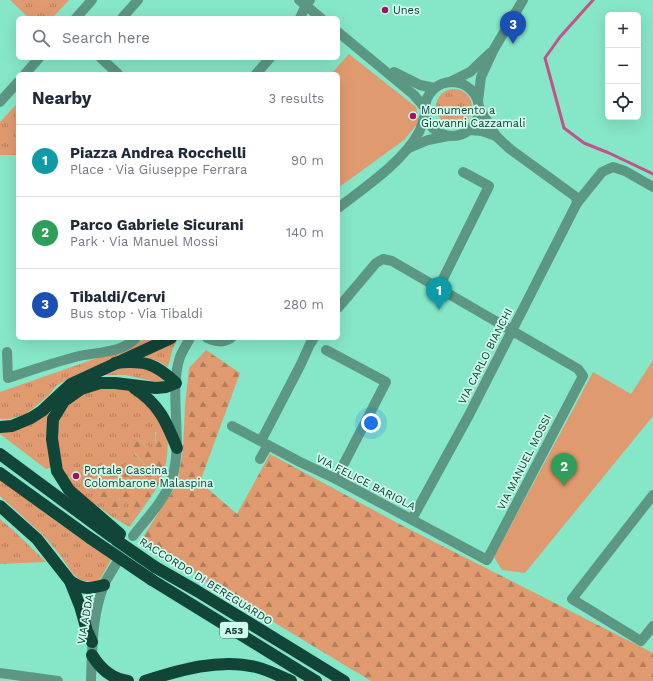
<!DOCTYPE html>
<html lang="en">
<head>
<meta charset="utf-8">
<style>
  :root { --surface:#fff; --page:#f6f6f7; --text:#1f2937; --muted:#747a83; --line:#e0e1e3; --accent:#2563eb }
  body { margin:0; font-family:"Work Sans",sans-serif; background:var(--page); color:var(--text) }
  .controls { position:absolute; right:12px; top:12px; display:grid; overflow:hidden; border-radius:6px; box-shadow:0 4px 16px #0002 }
  .controls button { width:36px; height:36px; display:grid; place-items:center; padding:0; border:0; border-bottom:1px solid var(--line); background:var(--surface); color:var(--text); font:20px sans-serif }
  .you { position:absolute; left:371px; top:423px; width:14px; height:14px; margin:-10px; border:3px solid #fff; border-radius:50%; background:#1a73e8; box-shadow:0 0 0 6px #1a73e833 }
  .badge { display:grid; place-items:center; width:26px; height:26px; border-radius:50%; background:var(--accent); color:#fff; font-size:13px; font-weight:700 }
  .pin { position:absolute; translate:-50% -33px; filter:drop-shadow(0 1px 2px #0008) }
  .pin::after { content:''; position:absolute; top:21px; width:14px; height:12px; background:inherit; clip-path:polygon(0 0,100% 0,50% 100%) }
  .list { margin:0; padding:0; list-style:none }
  h2 { display:flex; justify-content:space-between; align-items:center; height:52px; margin:0; padding:0 16px; font-size:17px }
  h2 small { font-size:13px; font-weight:400; color:var(--muted) }
  .list li { display:grid; grid-template-columns:26px 1fr auto; gap:12px; align-items:center; box-sizing:border-box; height:72px; padding:0 16px; border-top:1px solid var(--line) }
  .list b { display:block; font-size:15px; white-space:nowrap }
  .list p { margin:0; font-size:13px; white-space:nowrap; color:var(--muted) }
  .list em { font-size:13px; font-style:normal; color:var(--muted) }
  .icon { flex:none; width:22px; height:22px; fill:none; stroke:currentColor; stroke-width:2; stroke-linecap:round; stroke-linejoin:round }
  .map { position:relative; flex:none; width:653px; height:681px; overflow:hidden }
  .search { position:absolute; background:var(--surface); box-shadow:0 4px 16px #0002; left:16px; top:16px; width:324px; height:44px; display:flex; align-items:center; gap:10px; box-sizing:border-box; padding:0 14px; border-radius:6px; color:var(--muted); font-size:15px }
  .panel { position:absolute; background:var(--surface); box-shadow:0 4px 16px #0002; left:16px; top:72px; width:324px; height:268px; border-radius:6px }
  .map>svg:first-child { display:block }
  .grass { fill:url(#grass-tufts) }
  .forest { fill:url(#forest-firs) }
  .green { fill:#e09a6f }
  .lines { fill:none; stroke-linecap:round; stroke-linejoin:round }
  .stream { stroke:#c05388; stroke-width:3 }
  .minor { stroke:#5c9784; stroke-width:10 }
  .highway { stroke:#104538; stroke-width:12 }
  .highway-bridge { stroke:#104538; stroke-width:12 }
  .poi-dot { fill:#9d1463; stroke:#d0fced; stroke-width:1.5 }
  .labels { text-anchor:middle; stroke-width:3.5; stroke-linejoin:round; paint-order:stroke }
  .shield { fill:#d0fced; stroke:#487266; stroke-width:1 }
  .shield-label { font-size:10px; font-weight:bold; fill:#0d372c }
  .poi-label { font-size:11px; fill:#0d372c; stroke:#d0fced; text-anchor:start }
  .street-label { font-size:11px; fill:#0d372c; stroke:#d0fced }
</style>
</head>
<body>
<div class="map">
<svg width="653" height="681" viewBox="0 0 653 681">
  <defs>
    <pattern id="grass-tufts" width="24" height="20" patternUnits="userSpaceOnUse"><rect width="24" height="20" fill="#e09a6f"/><path d="M3 7l-1-3M5 7V3M7 7l1-3M15 17l-1-3M17 17v-4M19 17l1-3" fill="none" stroke="#b47e5b"/></pattern>
    <pattern id="forest-firs" width="22" height="20" patternUnits="userSpaceOnUse"><rect width="22" height="20" fill="#e09a6f"/><path d="M5 1l3.5 6h-7zM16 11l3.5 6h-7z" fill="#b47e5b"/></pattern>
  </defs>
  <rect width="100%" height="100%" fill="#86e6c8"/>
  <g class="grass">
    <path d="M10 0H69L52 18H29Z"/>
    <circle cx="454" cy="107" r="18"/>
    <path d="M18 103V155H0V122Z"/>
    <path d="M147 338H159L69 378 56 386 48 396 26 414 10 419H0V392L100 357 125 350Z"/>
    <path d="M176 339 177 341 173 348 168 367 158 361 144 357Z"/>
    <path d="M113 367 149 368 165 380 157 382 125 375H101Z"/>
    <path d="M96 387 127 388 147 401 167 433 155 432V446L153 448H150L140 441 134 453 145 465 148 474 145 479 142 481 137 480 129 472 116 478 128 499 132 500 133 502 122 518 132 523 130 527 114 518 75 490 62 469 57 436 59 421 64 409 72 400Z"/>
    <path d="M48 413H50C47 434 46 445 51 466L50 468 46 469 0 434V429Z"/>
    <path d="M0 479 60 524 112 558 99 581H86L80 580 73 574 60 555 43 535 0 496Z"/>
    <path d="M0 519 13 530 46 562 0 564Z"/>
  </g>
  <g class="forest">
    <path d="M206 350 240 373 200 482 237 514 270 454 403 526 653 653V681H371L207 582 143 537 177 484 183 449 185 406 189 368Z"/>
    <path d="M158 429H162L167 433C171 474 155 492 132 523L122 518 133 502 132 500 128 499 118 513 95 499V490L121 475 123 472H130L137 480 142 481 144 479 148 474C147 471 146 467 145 465 139 456 131 453 131 442 140 437 144 447 153 448 158 443 153 435 158 429Z"/>
  </g>
  <g class="green">
    <path d="M349 54 416 107 419 122 404 140 338 188V74H331Z"/>
    <path d="M653 360V416L525 573 502 570 494 557 593 372 631 394Z"/>
  </g>
  <g class="lines">
    <path class="stream" d="M593 0 560 37 545 58 564 128 584 143 609 153 653 174"/>
    <g class="minor">
      <path d="M299 0 321 18"/>
      <path d="M76 18 92 0"/>
      <path d="M122 18 138 0"/>
      <path d="M300 18 306 5 310 0"/>
      <path d="M338 32 414 95 425 108"/>
      <path d="M101 58 118 74"/>
      <path d="M394 72 420 85 434 88"/>
      <path d="M25 74 39 58"/>
      <path d="M256 74 270 58"/>
      <circle cx="452" cy="109" r="27"/>
      <path d="M450 82 470 72 490 53"/>
      <path d="M478 101 481 77 494 49 523 0"/>
      <path d="M0 102 18 82"/>
      <path d="M479 107 496 136"/>
      <path d="M469 130 482 131 496 136 510 149 576 197 577 203"/>
      <path d="M409 148 428 140 448 136"/>
      <path d="M338 208C364 188 404 161 419 132 422 126 423 120 425 114"/>
      <path d="M438 289 489 186 463 172"/>
      <path d="M207 338C216 342 223 343 231 338"/>
      <path d="M326 350 386 382 336 479"/>
      <path d="M7 352 8 378C32 370 55 362 79 356 98 352 122 353 136 338"/>
      <path d="M232 426 300 462 336 479 487 560 583 376 578 369 392 261 383 259 376 263 338 308"/>
      <path d="M261 441 301 364 310 344 314 338"/>
      <path d="M260 459 268 445"/>
      <path d="M653 495 572 599 641 641 653 626"/>
      <path d="M412 519 469 415 577 203 602 172 613 167 625 171 653 187"/>
      <path d="M133 536C147 518 165 500 172 478 184 440 168 393 180 357 183 350 187 344 190 338"/>
      <path d="M0 673 58 681"/>
      <path d="M91 681C92 649 92 615 104 585 107 578 112 571 116 564"/>
    </g>
    <g class="highway">
      <path d="M115 363C144 360 155 363 176 383L166 387 156 388 115 383H100L81 389 64 401 53 419 52 439 57 471 69 490 120 534"/>
      <path d="M134 388C159 404 166 421 177 448"/>
      <path d="M0 427 12 426 31 418 42 411 71 384 171 338"/>
      <path d="M0 454 112 537"/>
      <path d="M0 473 90 538"/>
      <path d="M0 506 37 539 70 581 80 606 87 631 92 642"/>
      <path d="M155 567 197 591 344 681"/>
      <path d="M152 580 316 681"/>
      <path d="M70 581C83 590 89 589 104 585"/>
      <path d="M92 655C100 668 111 679 128 681"/>
      <path d="M145 681C180 670 219 658 256 667 268 670 280 676 291 681"/>
    </g>
    <g class="highway-bridge">
      <path d="M90 538 152 580"/>
      <path d="M116 540 155 567"/>
    </g>
  </g>
  <g class="poi-dot">
    <circle cx="385" cy="10" r="4"/>
    <circle cx="413" cy="116" r="4"/>
    <circle cx="76" cy="476" r="4"/>
  </g>
  <g class="labels">
    <rect class="shield" x="220" y="622" width="28" height="16" rx="3"/>
    <g class="shield-label">
      <text x="234" y="634">A53</text>
    </g>
    <g class="poi-label">
      <text x="393" y="14">Unes</text>
      <text x="421" y="114">Monumento a<tspan x="421" dy="13">Giovanni Cazzamali</tspan></text>
      <text x="84" y="474">Portale Cascina<tspan x="84" dy="13">Colombarone Malaspina</tspan></text>
    </g>
    <g class="street-label">
      <text transform="translate(485 356) rotate(-63)" y="4">VIA CARLO BIANCHI</text>
      <text transform="translate(524 462) rotate(-63)" y="4">VIA MANUEL MOSSI</text>
      <text transform="translate(366 482) rotate(27)" y="4">VIA FELICE BARIOLA</text>
      <text transform="translate(206 581) rotate(32)" y="4">RACCORDO DI BEREGUARDO</text>
      <text transform="translate(85 619) rotate(-80)" y="4">VIA ADDA</text>
    </g>
  </g>
</svg>
<div class="controls">
<button>+</button>
<button>−</button>
<button><svg class="icon" aria-label="locate" viewBox="0 0 24 24"><circle cx="12" cy="12" r="6"/><path d="M12 2v4M12 18v4M2 12h4M18 12h4"/></svg></button>
</div>
<div class="you"></div>
<div class="pin badge" style="left:439px;top:310px;background:#0f9aa8">1</div>
<div class="pin badge" style="left:564px;top:486px;background:#2e9e5b">2</div>
<div class="pin badge" style="left:513px;top:44px;background:#1a4fb4">3</div>
<div class="search"><svg class="icon" aria-label="search" viewBox="0 0 24 24"><circle cx="10" cy="10" r="6"/><path d="M15 15l6 6"/></svg>Search here</div>
<section class="panel">
<h2>Nearby<small>3 results</small></h2>
<ul class="list">
<li><span class="badge" style="background:#0f9aa8">1</span><div><b>Piazza Andrea Rocchelli</b><p>Place · Via Giuseppe Ferrara</p></div><em>90 m</em></li>
<li><span class="badge" style="background:#2e9e5b">2</span><div><b>Parco Gabriele Sicurani</b><p>Park · Via Manuel Mossi</p></div><em>140 m</em></li>
<li><span class="badge" style="background:#1a4fb4">3</span><div><b>Tibaldi/Cervi</b><p>Bus stop · Via Tibaldi</p></div><em>280 m</em></li>
</ul>
</section>
</div>
</body>
</html>
